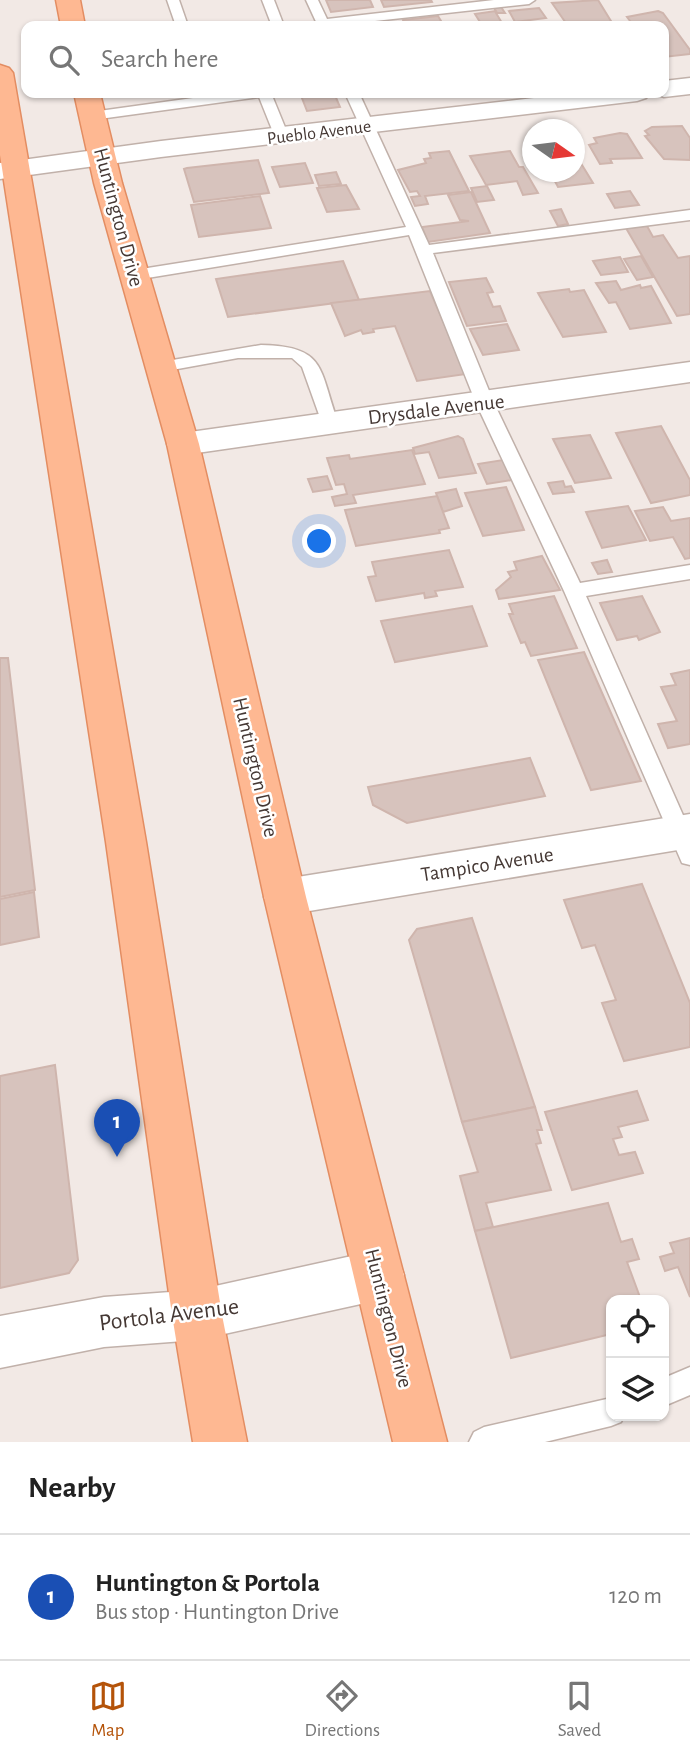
<!DOCTYPE html>
<html lang="en">
<head>
<meta charset="utf-8">
<style>
  :root { --surface:#fff; --page:#f6f6f6; --text:#222; --muted:#767676; --line:#e0e0e0; --accent:#b45309 }
  body { margin:0; font-family:"Alegreya Sans",sans-serif; background:var(--page); color:var(--text) }
  .controls { position:absolute; right:21px; bottom:21px; display:grid; overflow:hidden; border-radius:14px; box-shadow:0 2px 5px #0004 }
  .controls button { width:63px; height:63px; display:grid; place-items:center; padding:0; border:0; border-bottom:2px solid var(--line); background:var(--surface); color:var(--text); font:35px sans-serif }
  .compass { position:absolute; left:522px; top:119px; width:63px; height:63px; border-radius:50%; background:var(--surface); box-shadow:0 2px 5px #0004; rotate:104deg }
  .you { position:absolute; left:320px; top:542px; width:24px; height:24px; margin:-18px; border:5px solid #fff; border-radius:50%; background:#1a73e8; box-shadow:0 0 0 10px #1a73e833 }
  .badge { display:grid; place-items:center; width:46px; height:46px; border-radius:50%; background:var(--accent); color:#fff; font-size:23px; font-weight:700 }
  .pin { position:absolute; translate:-50% -58px; filter:drop-shadow(0 2px 4px #0008) }
  .pin::after { content:''; position:absolute; top:37px; width:24px; height:21px; background:inherit; clip-path:polygon(0 0,100% 0,50% 100%) }
  .list { margin:0; padding:0; list-style:none }
  h2 { display:flex; justify-content:space-between; align-items:center; height:91px; margin:0; padding:0 28px; font-size:30px }
  h2 small { font-size:23px; font-weight:400; color:var(--muted) }
  .list li { display:grid; grid-template-columns:46px 1fr auto; gap:21px; align-items:center; box-sizing:border-box; height:126px; padding:0 28px; border-top:2px solid var(--line) }
  .list b { display:block; font-size:26px; white-space:nowrap }
  .list p { margin:0; font-size:23px; white-space:nowrap; color:var(--muted) }
  .list em { font-size:23px; font-style:normal; color:var(--muted) }
  .icon { flex:none; width:38px; height:38px; fill:none; stroke:currentColor; stroke-width:2; stroke-linecap:round; stroke-linejoin:round }
  .map { position:relative; flex:none; width:690px; height:1442px; overflow:hidden }
  .search { position:absolute; background:var(--surface); box-shadow:0 2px 5px #0004; left:21px; right:21px; top:21px; height:77px; display:flex; align-items:center; gap:18px; box-sizing:border-box; padding:0 24px; border-radius:14px; color:var(--muted); font-size:26px }
  .sheet { height:217px; background:var(--surface) }
  nav { display:flex; justify-content:space-around; align-items:center; box-sizing:border-box; height:98px; border-top:2px solid var(--line); background:var(--surface); font-size:19px; color:var(--muted) }
  nav a { display:grid; justify-items:center; gap:4px }
  nav .on { color:var(--accent) }
  .map>svg:first-child { display:block }
  .building { fill:#d7c3bd; stroke:#cfb5ad; stroke-width:2 }
  .lines { fill:none; stroke-linecap:round; stroke-linejoin:round }
  .lane-casing { stroke:#c1b1aa; stroke-width:3 }
  .street-casing { stroke:#c1b1aa; stroke-width:3 }
  .primary-casing { stroke:#e38d62; stroke-width:3 }
  .lane { fill:#fff; fill-rule:evenodd }
  .street { fill:#fff; fill-rule:evenodd }
  .primary { fill:#feb892; fill-rule:evenodd }
  .labels { text-anchor:middle; stroke-width:5; stroke-linejoin:round; paint-order:stroke }
  .far-street-label { font-size:18px; fill:#453834; stroke:#fff }
  .street-label { font-size:21px; fill:#453834; stroke:#fff }
  .near-street-label { font-size:24px; fill:#453834; stroke:#fff }
</style>
</head>
<body>
<div class="map">
<svg width="690" height="1442" viewBox="0 0 690 1442">
  <rect width="100%" height="100%" fill="#f2e9e5"/>
  <g class="building">
    <path d="M326 0H370L373 7 331 12Z"/>
    <path d="M381 0H431L432 2 384 7Z"/>
    <path d="M598 0 614 26H568L552 3Z"/>
    <path d="M501 7 505 13H496L502 23 452 26 450 22H480L475 14 496 11 494 8Z"/>
    <path d="M539 8 546 18 515 22 509 11Z"/>
    <path d="M658 11 663 13 690 50V54L664 57V26H634L627 17Z"/>
    <path d="M438 16 444 26H406L403 20Z"/>
    <path d="M300 93H334L340 107 307 111Z"/>
    <path d="M682 126 690 138V160L664 159 645 136 649 135 645 131 652 127Z"/>
    <path d="M620 133 627 134 642 158 610 159 612 163 600 164 589 145 597 143 594 138Z"/>
    <path d="M449 151 469 191 425 196 428 204 415 206 411 197 420 196 417 191 410 192 398 170 426 163 424 159 431 158 429 153Z"/>
    <path d="M510 151 519 167H523L538 193 523 195 517 181 486 185 470 156Z"/>
    <path d="M574 152 593 183 558 187 550 172H574Z"/>
    <path d="M258 160 269 193 194 202 184 169 187 168Z"/>
    <path d="M305 163 313 183 280 187 272 167Z"/>
    <path d="M336 172 341 184 319 186 315 175Z"/>
    <path d="M346 185 359 209 327 212 317 188Z"/>
    <path d="M487 186 494 200 477 202 471 188Z"/>
    <path d="M630 191 639 205 615 208 607 194Z"/>
    <path d="M471 192 490 233 428 242 422 227 469 221 460 220 448 195Z"/>
    <path d="M260 196 271 228 199 237 191 205Z"/>
    <path d="M561 209 568 224 558 226 550 211Z"/>
    <path d="M647 226 653 237 663 235 678 258 690 256V314L677 316 626 228Z"/>
    <path d="M641 256 653 277 637 280 624 259Z"/>
    <path d="M620 257 628 272 601 275 593 261Z"/>
    <path d="M343 261 359 300 228 317 216 279Z"/>
    <path d="M486 278 493 292 487 293 493 307 500 306 506 321 467 326 449 282Z"/>
    <path d="M616 281 621 290 640 285 641 288 651 286 671 323 630 329 616 302 609 303 596 283Z"/>
    <path d="M569 289 570 292 584 290 606 332 563 337 538 293Z"/>
    <path d="M430 291 466 374 417 381 395 326 373 329 374 332 363 334 361 330 345 336 331 303Z"/>
    <path d="M507 324 519 350 483 355 470 329Z"/>
    <path d="M661 426 690 480V495L651 503 616 433Z"/>
    <path d="M590 435 611 478 575 483 553 439Z"/>
    <path d="M458 436 463 439 476 473 439 478 429 452 415 454 413 448Z"/>
    <path d="M412 450 425 484 353 495 356 503 335 506 332 497 347 494 344 484 336 485 327 458 349 455 350 459Z"/>
    <path d="M503 460 512 480 487 484 478 464Z"/>
    <path d="M327 476 332 489 313 492 308 479Z"/>
    <path d="M563 481 565 487 571 486 574 492 553 494 548 483Z"/>
    <path d="M506 487 524 530 483 536 465 493Z"/>
    <path d="M456 489 462 506 443 512 436 493Z"/>
    <path d="M437 496 449 528 439 530 440 533 356 546 345 510Z"/>
    <path d="M628 506 646 540 602 548 586 512Z"/>
    <path d="M663 507 671 521 690 518V558L685 559 673 537 650 541 635 511Z"/>
    <path d="M449 550 463 587 435 591 437 596 425 598 424 593 376 601 368 577 376 576 372 562Z"/>
    <path d="M542 556 560 590 499 599 496 590 511 577 508 572 517 570 514 562Z"/>
    <path d="M607 560 612 572 598 574 592 563Z"/>
    <path d="M554 596 577 648 531 656 525 642 521 643 509 614H513L509 604Z"/>
    <path d="M642 596 660 632 639 640 637 636 617 640 600 603Z"/>
    <path d="M472 606 487 646 395 662 381 621Z"/>
    <path d="M584 652 641 781 591 790 538 660Z"/>
    <path d="M0 658H8L35 890 0 897Z"/>
    <path d="M690 670V744L668 748 658 724 677 721 661 687 676 685 671 674Z"/>
    <path d="M530 758 545 796 407 823 373 805 368 787Z"/>
    <path d="M642 884 690 1003V1047L624 1061 602 1003 616 1000 595 945 582 948 564 900Z"/>
    <path d="M34 892 39 937 0 945V899Z"/>
    <path d="M472 918 535 1107 462 1122 409 940 417 929Z"/>
    <path d="M55 1065 78 1260 69 1273 0 1288V1076Z"/>
    <path d="M637 1091 648 1120 618 1127 622 1137 613 1139 619 1155 635 1152 643 1173 572 1190 545 1112Z"/>
    <path d="M535 1107 542 1130H537L541 1143 536 1144 551 1190 486 1203 493 1227 475 1231 460 1176 478 1172 462 1122Z"/>
    <path d="M608 1203 621 1242 632 1239 639 1259 627 1262 641 1300H611V1313L608 1314 611 1334 511 1358 475 1231Z"/>
    <path d="M690 1238V1297L678 1267 665 1271 660 1257 674 1253 670 1243Z"/>
  </g>
  <g class="lines">
    <g class="lane-casing">
      <g id="lane">
        <path d="M167 0H179L188 26H176Z"/>
        <path d="M262 0H274L284 26H272Z"/>
        <path d="M306 0H318L327 19 494 0H535L529 4 330 26H318Z"/>
        <path d="M229 93H271L289 137 287 140 282 141 275 137 259 97 92 120 85 116 92 112Z"/>
        <path d="M345 93H359L429 245 690 210V220L433 253 494 403 580 583 690 565V579L586 596 690 831V865L682 863 679 856 564 591 476 403 409 235 135 280 127 275 135 270 406 227Z"/>
        <path d="M261 345C327 346 319 370 338 422L335 426H323L302 367 292 358H238L161 372 152 367 155 363Z"/>
        <path d="M690 1367V1395L664 1406V1378Z"/>
        <path d="M611 1398V1416H624L621 1422 611 1426 545 1442H469L474 1432 484 1427Z"/>
      </g>
    </g>
    <g class="street-casing">
      <g id="street">
        <path d="M690 78V94L664 97 654 93H664V81Z"/>
        <path d="M577 93H650L646 98 637 101 161 157 0 179V163L161 141Z"/>
        <path d="M690 362V382L183 455 171 452 167 444 171 436 183 433Z"/>
        <path d="M690 814V848L285 915 270 910 264 897 270 884 285 879Z"/>
        <path d="M379 1250 397 1257 404 1275 397 1293 379 1300 197 1340 104 1347 0 1368V1316L104 1297 197 1290Z"/>
      </g>
    </g>
    <g class="primary-casing">
      <g id="primary">
        <path d="M56 0H80L85 26H61Z"/>
        <path d="M0 65 9 68 13 73 146 842 222 1315 247 1442H193L172 1315 106 842 0 155Z"/>
        <path d="M74 93H100L122 183 199 444 306 897 447 1442H393L264 897 167 444 94 183Z"/>
      </g>
    </g>
    <use href="#lane" class="lane"/>
    <use href="#street" class="street"/>
    <use href="#primary" class="primary"/>
  </g>
  <g class="labels">
    <g class="far-street-label">
      <text transform="translate(319 132) rotate(-7)" y="6">Pueblo Avenue</text>
    </g>
    <g class="street-label">
      <text transform="translate(119 217) rotate(75)" y="7">Huntington Drive</text>
      <text transform="translate(436 409) rotate(-7)" y="7">Drysdale Avenue</text>
      <text transform="translate(256 767) rotate(77)" y="7">Huntington Drive</text>
      <text transform="translate(487 864) rotate(-9)" y="7">Tampico Avenue</text>
      <text transform="translate(389 1318) rotate(76)" y="7">Huntington Drive</text>
    </g>
    <g class="near-street-label">
      <text transform="translate(169 1314) rotate(-7)" y="8">Portola Avenue</text>
    </g>
  </g>
</svg>
<div class="controls">
<button><svg class="icon" aria-label="locate" viewBox="0 0 24 24"><circle cx="12" cy="12" r="6"/><path d="M12 2v4M12 18v4M2 12h4M18 12h4"/></svg></button>
<button><svg class="icon" aria-label="layers" viewBox="0 0 24 24"><path d="M12 4l9 5-9 5-9-5zM3 14l9 5 9-5"/></svg></button>
</div>
<svg class="compass" viewBox="-18 -18 36 36"><path d="M0-13l5 13h-10z" fill="#e53935"/><path d="M0 13l5-13h-10z" fill="#767676"/></svg>
<div class="you"></div>
<div class="pin badge" style="left:117px;top:1157px;background:#1a4fb4">1</div>
<div class="search"><svg class="icon" aria-label="search" viewBox="0 0 24 24"><circle cx="10" cy="10" r="6"/><path d="M15 15l6 6"/></svg>Search here</div>
</div>
<section class="sheet">
<h2>Nearby<small></small></h2>
<ul class="list">
<li><span class="badge" style="background:#1a4fb4">1</span><div><b>Huntington &amp; Portola</b><p>Bus stop · Huntington Drive</p></div><em>120 m</em></li>
</ul>
</section>
<nav>
<a class="on"><svg class="icon" aria-label="map" viewBox="0 0 24 24"><path d="M3 6l6-2 6 2 6-2v14l-6 2-6-2-6 2zM9 4v14M15 6v14"/></svg>Map</a>
<a><svg class="icon" aria-label="directions" viewBox="0 0 24 24"><path d="M12 3l9 9-9 9-9-9zM9 14v-3h6M13 9l2 2-2 2"/></svg>Directions</a>
<a><svg class="icon" aria-label="saved" viewBox="0 0 24 24"><path d="M7 4h10v16l-5-4-5 4z"/></svg>Saved</a>
</nav>
</body>
</html>
